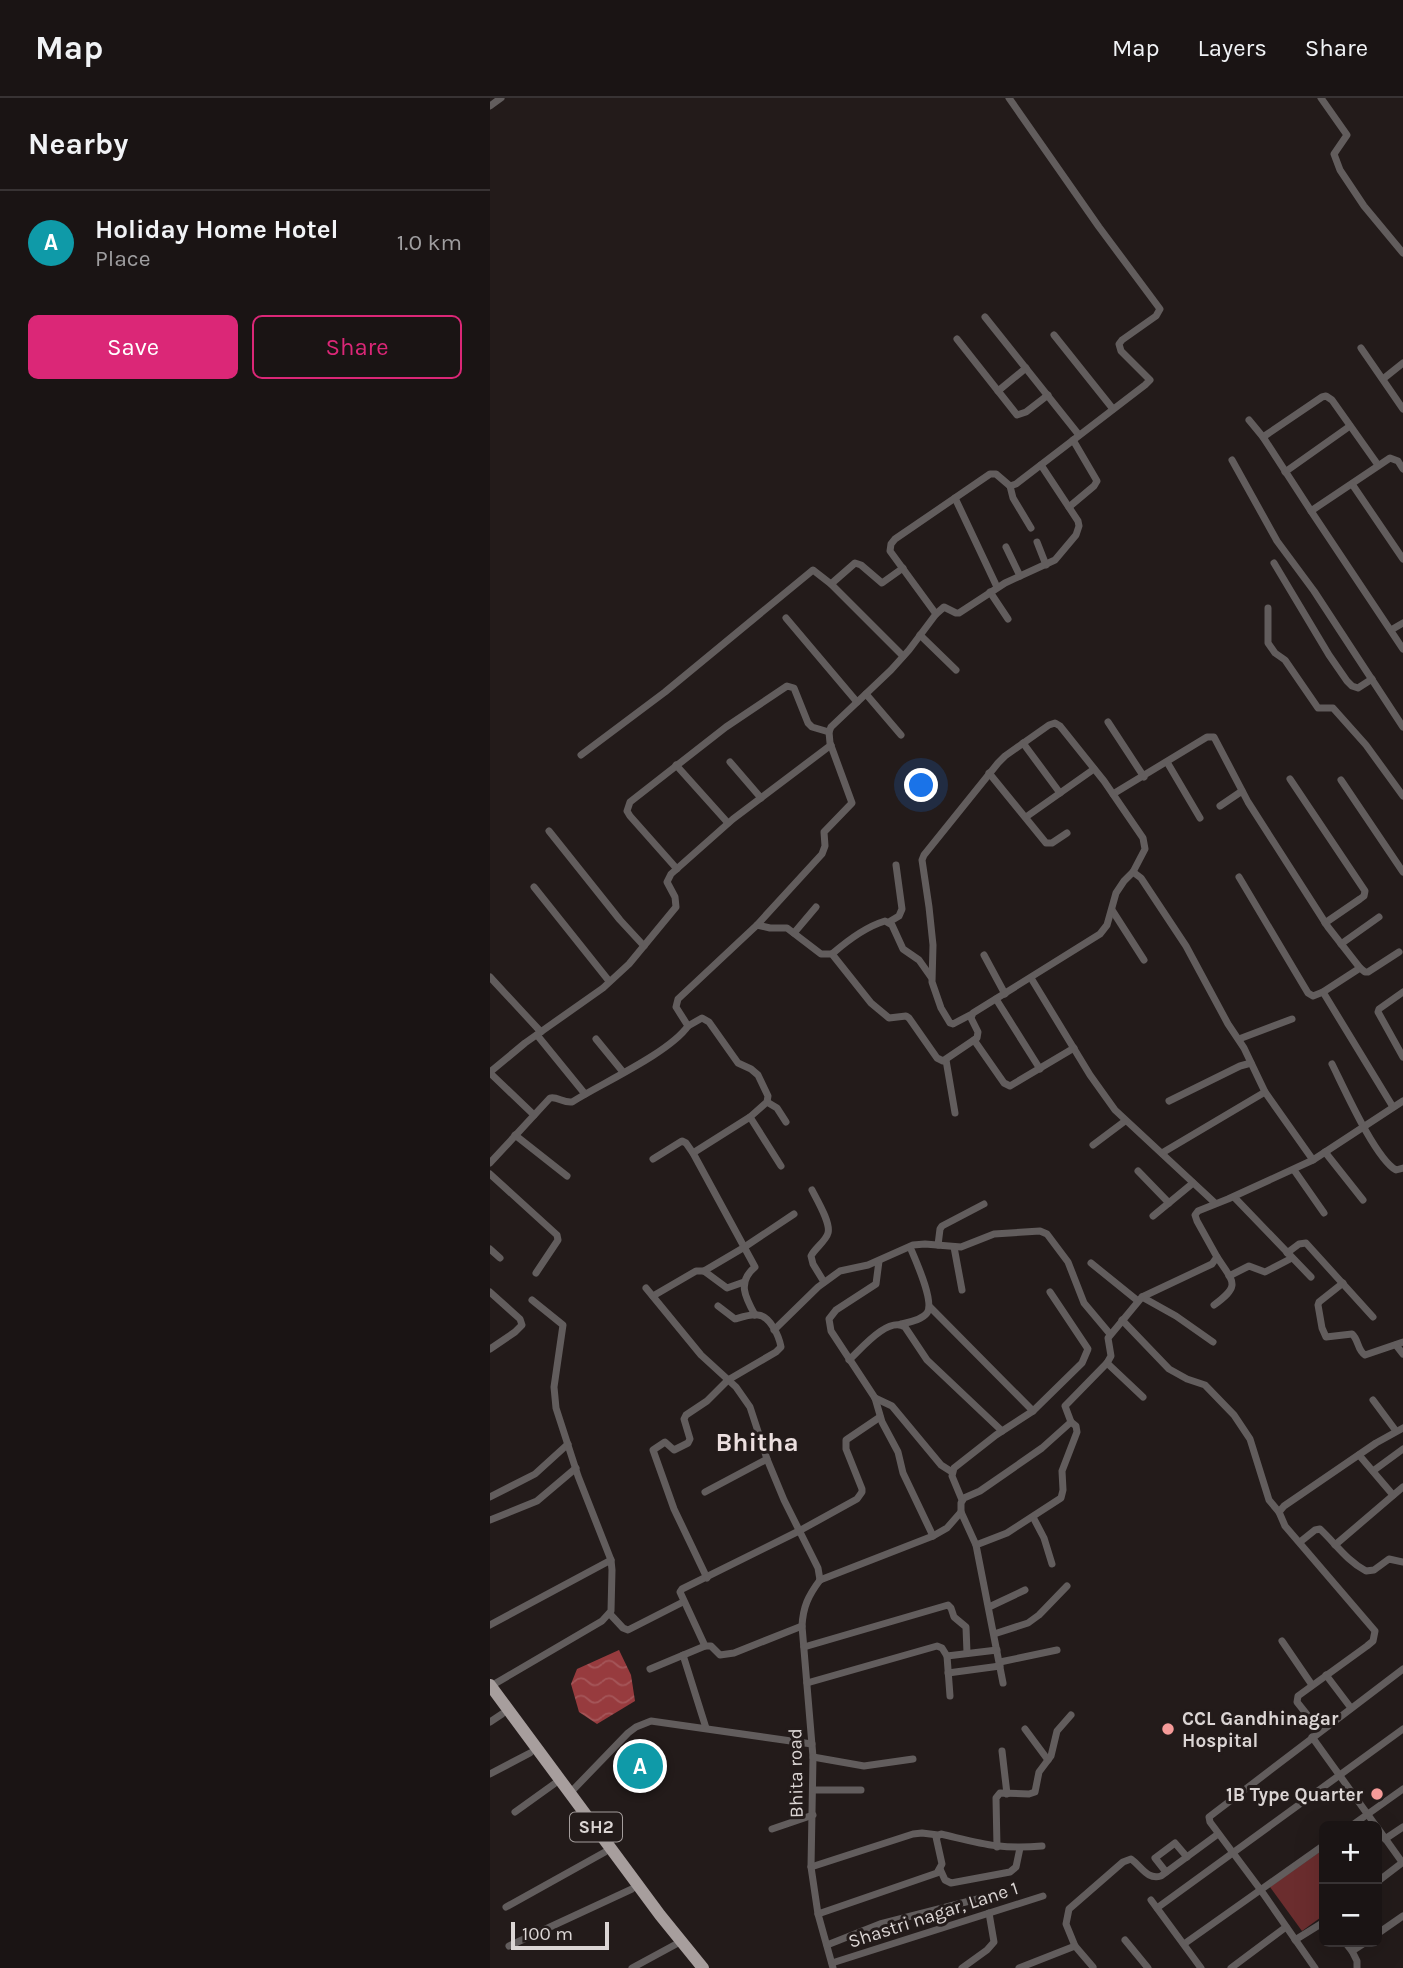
<!DOCTYPE html>
<html lang="en">
<head>
<meta charset="utf-8">
<style>
  :root { --surface:#1a1414; --page:#231d1d; --text:#f1f3f6; --muted:#9f9ea0; --line:#383334; --accent:#db2777 }
  body { margin:0; font-family:Karla,sans-serif; background:var(--page); color:var(--text) }
  .controls { position:absolute; right:21px; bottom:21px; display:grid; overflow:hidden; border-radius:10px; box-shadow:0 7px 28px #0002 }
  .controls button { width:63px; height:63px; display:grid; place-items:center; padding:0; border:0; border-bottom:2px solid var(--line); background:var(--surface); color:var(--text); font:35px sans-serif }
  .scale { position:absolute; left:21px; bottom:18px; width:98px; box-sizing:border-box; padding-left:7px; border:4px solid #dbd5d4; border-top:0; font-size:19px; line-height:24px; white-space:nowrap; color:#dbd5d4; -webkit-text-stroke:5px #231b1a; paint-order:stroke }
  .you { position:absolute; left:432px; top:688px; width:24px; height:24px; margin:-18px; border:5px solid #fff; border-radius:50%; background:#1a73e8; box-shadow:0 0 0 10px #1a73e833 }
  .badge { display:grid; place-items:center; width:46px; height:46px; border-radius:50%; background:var(--accent); color:#fff; font-size:23px; font-weight:700 }
  .pin { position:absolute; translate:-50% -50%; border:4px solid #fff; box-shadow:0 2px 7px #0006 }
  .list { margin:0; padding:0; list-style:none }
  h2 { display:flex; justify-content:space-between; align-items:center; height:91px; margin:0; padding:0 28px; font-size:30px }
  h2 small { font-size:23px; font-weight:400; color:var(--muted) }
  .list li { display:grid; grid-template-columns:46px 1fr auto; gap:21px; align-items:center; box-sizing:border-box; height:105px; padding:0 28px; border-top:2px solid var(--line) }
  .list b { display:block; font-size:26px; white-space:nowrap }
  .list p { margin:0; font-size:23px; white-space:nowrap; color:var(--muted) }
  .list em { font-size:23px; font-style:normal; color:var(--muted) }
  .actions { display:flex; gap:14px; padding:21px 28px }
  .actions a { flex:1; padding:16px 0; border:2px solid var(--accent); border-radius:10px; text-align:center; font-size:24px; color:var(--accent) }
  .actions .main { background:var(--accent); color:#fff }
  .map { position:relative; flex:none; width:913px; height:1870px; overflow:hidden }
  header { display:flex; align-items:center; gap:42px; box-sizing:border-box; height:98px; padding:0 35px; background:var(--surface); border-bottom:2px solid var(--line) }
  header strong { font-size:33px }
  nav { display:flex; gap:38px; margin-inline-start:auto; font-size:24px }
  main { display:flex }
  aside { flex:1; background:var(--surface) }
  .map>svg:first-child { display:block }
  .pitch { fill:#6b2d2e }
  .water { fill:url(#water-waves) }
  .lines { fill:none; stroke-linecap:round; stroke-linejoin:round }
  .street { stroke:#625d5d; stroke-width:7 }
  .primary { stroke:#a79e9d; stroke-width:12 }
  .poi-dot { fill:#f59b99; stroke:#231b1a; stroke-width:2.5 }
  .labels { text-anchor:middle; stroke-width:6; stroke-linejoin:round; paint-order:stroke }
  .shield { fill:#231b1a; stroke:#a49d9c; stroke-width:2 }
  .shield-label { font-size:18px; font-weight:bold; fill:#dbd5d4 }
  .poi-label { font-size:19px; font-weight:bold; fill:#dbd5d4; stroke:#231b1a; text-anchor:start }
  .street-label { font-size:19px; fill:#dbd5d4; stroke:#231b1a }
  .district-label { font-size:26px; font-weight:bold; fill:#ebdfdf; stroke:#231b1a }
</style>
</head>
<body>
<header>
<strong>Map</strong>
<nav><a>Map</a><a>Layers</a><a>Share</a></nav>
</header>
<main>
<aside>
<h2>Nearby<small></small></h2>
<ul class="list">
<li><span class="badge" style="background:#0f9aa8">A</span><div><b>Holiday Home Hotel</b><p>Place</p></div><em>1.0 km</em></li>
</ul>
<div class="actions"><a class="main">Save</a><a>Share</a></div>
</aside>
<div class="map">
<svg width="913" height="1870" viewBox="0 0 913 1870">
  <defs>
    <pattern id="water-waves" width="16" height="10" patternUnits="userSpaceOnUse" patternTransform="scale(1.75)"><rect width="16" height="10" fill="#973b3e"/><path d="M0 5q4-4 8 0t8 0" fill="none" stroke="#a55659"/></pattern>
  </defs>
  <rect width="100%" height="100%" fill="#231b1a"/>
  <path class="pitch" d="M834 1751V1817L812 1833 780 1789Z"/>
  <path class="water" d="M129 1552 141 1577 145 1603 107 1626 89 1614 81 1586 87 1571Z"/>
  <g class="lines">
    <g class="street">
      <path d="M831 0 857 37 844 56 850 72 874 108 913 155"/>
      <path d="M0 8 11 0"/>
      <path d="M495 219 589 337"/>
      <path d="M564 237 623 311"/>
      <path d="M467 241 527 317 536 314 558 297"/>
      <path d="M871 250 913 311"/>
      <path d="M893 281 913 265"/>
      <path d="M508 293 536 270"/>
      <path d="M759 322 773 339 821 413"/>
      <path d="M773 339 832 299 836 298 842 302 888 367"/>
      <path d="M742 362 787 443 824 493 913 629"/>
      <path d="M913 371 908 363 900 360 821 413 913 551"/>
      <path d="M795 374 860 328"/>
      <path d="M862 386 913 461"/>
      <path d="M520 388 523 400 541 430"/>
      <path d="M465 400 507 489"/>
      <path d="M579 409 604 388 607 383 583 342"/>
      <path d="M547 444 556 467"/>
      <path d="M516 449 530 478"/>
      <path d="M784 465 839 557 857 583 862 588 868 590 882 581"/>
      <path d="M341 486 365 465 371 467 392 485 413 470"/>
      <path d="M500 494 518 521"/>
      <path d="M778 510V545L785 555 795 562 828 610H843L876 647 913 698"/>
      <path d="M446 516 454 509 466 515H469L515 485 565 462 586 437 589 428 588 423 551 367"/>
      <path d="M296 520 367 604"/>
      <path d="M901 532 913 525"/>
      <path d="M430 537 466 572"/>
      <path d="M376 596 411 637"/>
      <path d="M618 624 654 679"/>
      <path d="M533 645 570 695"/>
      <path d="M91 657 175 594 323 472 341 486 413 558"/>
      <path d="M240 664 271 700"/>
      <path d="M677 664 710 720"/>
      <path d="M186 667 238 725"/>
      <path d="M499 675 556 745H562L577 735"/>
      <path d="M800 681 875 793 874 798 870 801 835 825"/>
      <path d="M851 682 913 774"/>
      <path d="M623 696 717 639H724L758 704 838 829 870 870"/>
      <path d="M730 708 752 693"/>
      <path d="M536 719 604 671"/>
      <path d="M59 733 130 822 154 848"/>
      <path d="M187 771 140 718 137 713 140 704 236 629 297 588 304 590 318 625 322 629 339 634"/>
      <path d="M749 779 818 895 823 898 833 894"/>
      <path d="M44 789 119 883"/>
      <path d="M622 812 654 862"/>
      <path d="M399 824 409 818 412 811 406 767"/>
      <path d="M267 827 332 756 335 748 334 734 362 705 340 645 339 634 341 629 401 572 419 552 446 516 400 453 401 446 405 441 500 376H506L520 388 526 386 655 287 660 282 631 253 629 246 632 242 666 218 670 211 609 129 519 0"/>
      <path d="M304 835 326 809"/>
      <path d="M851 846 889 819"/>
      <path d="M342 856C358 842 375 829 395 823L402 827 413 851 429 862 441 879"/>
      <path d="M494 857 515 896"/>
      <path d="M0 879 51 934"/>
      <path d="M541 880 600 977 625 1012 725 1105"/>
      <path d="M913 894 889 911 888 914 913 959"/>
      <path d="M506 901 550 971"/>
      <path d="M480 917 463 926 460 925 451 910 442 884 443 847 439 809 432 762 434 757 508 665 515 658 559 627 565 625 570 628 614 683 653 740 655 751 643 774"/>
      <path d="M198 928 212 920 219 924 248 965 261 971 268 977 278 998 277 1004 260 1019 203 1055"/>
      <path d="M47 937 95 996"/>
      <path d="M106 941 133 974"/>
      <path d="M749 941 802 921"/>
      <path d="M484 942 514 985 520 988 584 950"/>
      <path d="M456 962 465 1015"/>
      <path d="M842 966C854 990 885 1060 906 1072L913 1070"/>
      <path d="M0 974 35 945 113 890 139 866 186 809 185 799 177 784 181 776 243 721 341 647"/>
      <path d="M0 975 44 1017"/>
      <path d="M679 1003 750 968 761 965"/>
      <path d="M277 1004 287 1010 296 1024"/>
      <path d="M903 1009 833 894 870 870 875 874H878L909 854"/>
      <path d="M260 1019 291 1068"/>
      <path d="M25 1037 77 1078"/>
      <path d="M603 1047 635 1023"/>
      <path d="M835 1054 873 1102"/>
      <path d="M672 1055 775 994"/>
      <path d="M163 1061 192 1043 196 1045 203 1055 265 1169C247 1184 255 1199 265 1217"/>
      <path d="M0 1065 60 1000C67 998 73 1005 82 1004 112 985 179 955 198 928L186 909 188 901 267 827 280 830H297L331 856H342L381 905 399 920 416 918 419 920 447 960 453 963 487 940 488 934 481 920 483 915 610 836 617 827 626 795 634 783 643 774 651 780 696 848 738 926 754 950 775 994 823 1062"/>
      <path d="M804 1072 834 1115"/>
      <path d="M648 1073 679 1105"/>
      <path d="M0 1076 67 1137 68 1142 46 1175"/>
      <path d="M322 1092C327 1102 341 1125 338 1135 336 1143 325 1150 321 1158L323 1166 334 1184"/>
      <path d="M744 1099 821 1179"/>
      <path d="M663 1118 703 1085"/>
      <path d="M448 1147 450 1131 452 1128 494 1106"/>
      <path d="M464 1149 472 1192"/>
      <path d="M0 1151 10 1160"/>
      <path d="M797 1155 809 1146 816 1145 883 1219"/>
      <path d="M389 1163 386 1186 346 1212 339 1221 341 1233 385 1300 392 1324 408 1354 413 1375 443 1438"/>
      <path d="M601 1165 648 1203"/>
      <path d="M214 1173 253 1150 304 1116"/>
      <path d="M739 1178 759 1168 775 1174 802 1160"/>
      <path d="M853 1185 829 1204 828 1207 832 1230 836 1239 862 1236C869 1242 867 1252 875 1257L913 1244"/>
      <path d="M156 1190 211 1257 246 1289 260 1309 277 1361 294 1402 328 1470 330 1482"/>
      <path d="M0 1194 30 1221 32 1227 25 1234 0 1251"/>
      <path d="M163 1198 206 1173H214L237 1190 254 1184"/>
      <path d="M652 1199 686 1218 723 1244"/>
      <path d="M724 1207C751 1187 744 1185 727 1159"/>
      <path d="M440 1209 543 1313 506 1337 464 1370 462 1378 472 1402"/>
      <path d="M632 1222 679 1271 697 1281 715 1287 744 1317 760 1341 779 1402 789 1414 795 1428 885 1533 883 1543 877 1548 808 1598 807 1604 830 1633"/>
      <path d="M411 1226C419 1224 432 1222 437 1215 445 1204 425 1161 420 1149"/>
      <path d="M284 1232 328 1189 350 1173 378 1167 423 1147 435 1146 471 1149 504 1136 550 1133 557 1136 578 1164 594 1205 620 1236"/>
      <path d="M906 1247 913 1256"/>
      <path d="M359 1262C371 1251 398 1218 415 1229L437 1262 512 1333"/>
      <path d="M617 1265 653 1299"/>
      <path d="M385 1300 402 1308 451 1367 462 1374"/>
      <path d="M883 1302 906 1333"/>
      <path d="M543 1313 592 1265 598 1251 560 1194"/>
      <path d="M869 1357 903 1397"/>
      <path d="M883 1373 913 1351"/>
      <path d="M215 1394 277 1361"/>
      <path d="M0 1399 45 1376 78 1346"/>
      <path d="M471 1414 486 1447 513 1585"/>
      <path d="M789 1414 794 1408 886 1345 913 1330"/>
      <path d="M543 1419 554 1440 562 1466"/>
      <path d="M0 1422 47 1403 86 1370"/>
      <path d="M810 1444 825 1432 830 1431C846 1446 856 1462 876 1473L884 1472 899 1461 913 1464"/>
      <path d="M486 1447 517 1435 571 1400 573 1392 572 1373 587 1334 586 1328 581 1324"/>
      <path d="M845 1447 913 1389"/>
      <path d="M217 1480 184 1411 163 1352 175 1344 184 1352 198 1345 200 1341 194 1321 196 1317 217 1303 238 1282 286 1254 291 1249C289 1238 280 1218 268 1217 261 1216 252 1219 245 1221L228 1208"/>
      <path d="M330 1482 443 1438 457 1430 471 1414V1405L474 1400 490 1393 552 1350 581 1324 575 1308 617 1265 621 1258 618 1240 652 1199 722 1166 727 1159 707 1123 705 1117 708 1113 738 1101 823 1062 913 1003"/>
      <path d="M330 1482C318 1498 313 1509 312 1528L323 1659 321 1769 328 1816 343 1870"/>
      <path d="M499 1509 535 1492"/>
      <path d="M120 1516 133 1530 138 1532 193 1504"/>
      <path d="M0 1527 121 1462"/>
      <path d="M312 1528 244 1555 230 1557 221 1548H215L190 1494 192 1491 309 1433 367 1401 372 1394V1391L356 1351V1342L390 1319"/>
      <path d="M504 1536 538 1525 549 1517 577 1488"/>
      <path d="M792 1543 822 1587"/>
      <path d="M314 1549 458 1507 461 1510 464 1519 476 1529 477 1555"/>
      <path d="M193 1557 216 1630"/>
      <path d="M457 1558 507 1552"/>
      <path d="M510 1564 567 1552"/>
      <path d="M160 1571 215 1548"/>
      <path d="M458 1575 510 1568"/>
      <path d="M836 1577 861 1610"/>
      <path d="M317 1585 447 1548 452 1550 457 1558 460 1598"/>
      <path d="M1 1588 112 1523 121 1513 122 1472 121 1462 88 1378 66 1310 64 1289 73 1227 42 1202"/>
      <path d="M0 1624 12 1616"/>
      <path d="M535 1631 558 1662"/>
      <path d="M822 1639 886 1728"/>
      <path d="M512 1653 517 1696"/>
      <path d="M323 1659 374 1668 423 1661"/>
      <path d="M0 1676 40 1655"/>
      <path d="M323 1692H371"/>
      <path d="M80 1695 138 1635 146 1629 161 1623 322 1646"/>
      <path d="M25 1714 64 1686"/>
      <path d="M861 1728 913 1691"/>
      <path d="M887 1729 912 1764"/>
      <path d="M282 1731 323 1717"/>
      <path d="M895 1741 913 1729"/>
      <path d="M507 1749 506 1700 510 1695 539 1696 545 1694 549 1674 561 1658 567 1633 581 1617"/>
      <path d="M321 1769 423 1736 432 1735 448 1737"/>
      <path d="M450 1771 455 1782 461 1785 520 1774 526 1769 530 1750"/>
      <path d="M676 1774 665 1760 685 1745 697 1759"/>
      <path d="M887 1784 913 1764"/>
      <path d="M661 1802 711 1870"/>
      <path d="M16 1809 115 1754"/>
      <path d="M667 1810 913 1631"/>
      <path d="M328 1816 447 1775 452 1766 446 1739 451 1736C490 1745 510 1752 552 1748"/>
      <path d="M887 1836 913 1818"/>
      <path d="M635 1842 658 1870"/>
      <path d="M805 1842 834 1824"/>
      <path d="M855 1844 862 1853 876 1844"/>
      <path d="M694 1846 834 1747"/>
      <path d="M337 1847 390 1826 507 1796"/>
      <path d="M19 1848 142 1791"/>
      <path d="M585 1848 576 1826 579 1811 633 1764 641 1761C652 1769 657 1782 671 1778L728 1736"/>
      <path d="M862 1853 867 1863V1870"/>
      <path d="M342 1865 553 1798"/>
      <path d="M142 1870 190 1844"/>
      <path d="M472 1870 497 1852 504 1844 499 1815"/>
      <path d="M529 1870 585 1848 603 1869"/>
      <path d="M741 1870 796 1829"/>
      <path d="M825 1870 770 1791 720 1724 719 1719 913 1571"/>
    </g>
    <path class="primary" d="M0 1587 170 1817 213 1870"/>
  </g>
  <g class="poi-dot">
    <circle cx="678" cy="1631" r="7"/>
    <circle cx="887" cy="1696" r="7"/>
  </g>
  <g class="labels">
    <rect class="shield" x="80" y="1714.5" width="52" height="29" rx="5"/>
    <g class="shield-label">
      <text x="106" y="1735">SH2</text>
    </g>
    <g class="poi-label">
      <text x="692" y="1627">CCL Gandhinagar<tspan x="692" dy="22">Hospital</tspan></text>
      <text x="873" y="1703" text-anchor="end">1B Type Quarter</text>
    </g>
    <g class="street-label">
      <text transform="translate(305 1675) rotate(-91)" y="7">Bhita road</text>
      <text transform="translate(443 1816) rotate(-18)" y="7">Shastri nagar, Lane 1</text>
    </g>
    <g class="district-label">
      <text x="267" y="1353">Bhitha</text>
    </g>
  </g>
</svg>
<div class="controls">
<button>+</button>
<button>−</button>
</div>
<div class="scale">100 m</div>
<div class="you"></div>
<div class="pin badge" style="left:150px;top:1668px;background:#0f9aa8">A</div>
</div>
</main>
</body>
</html>
